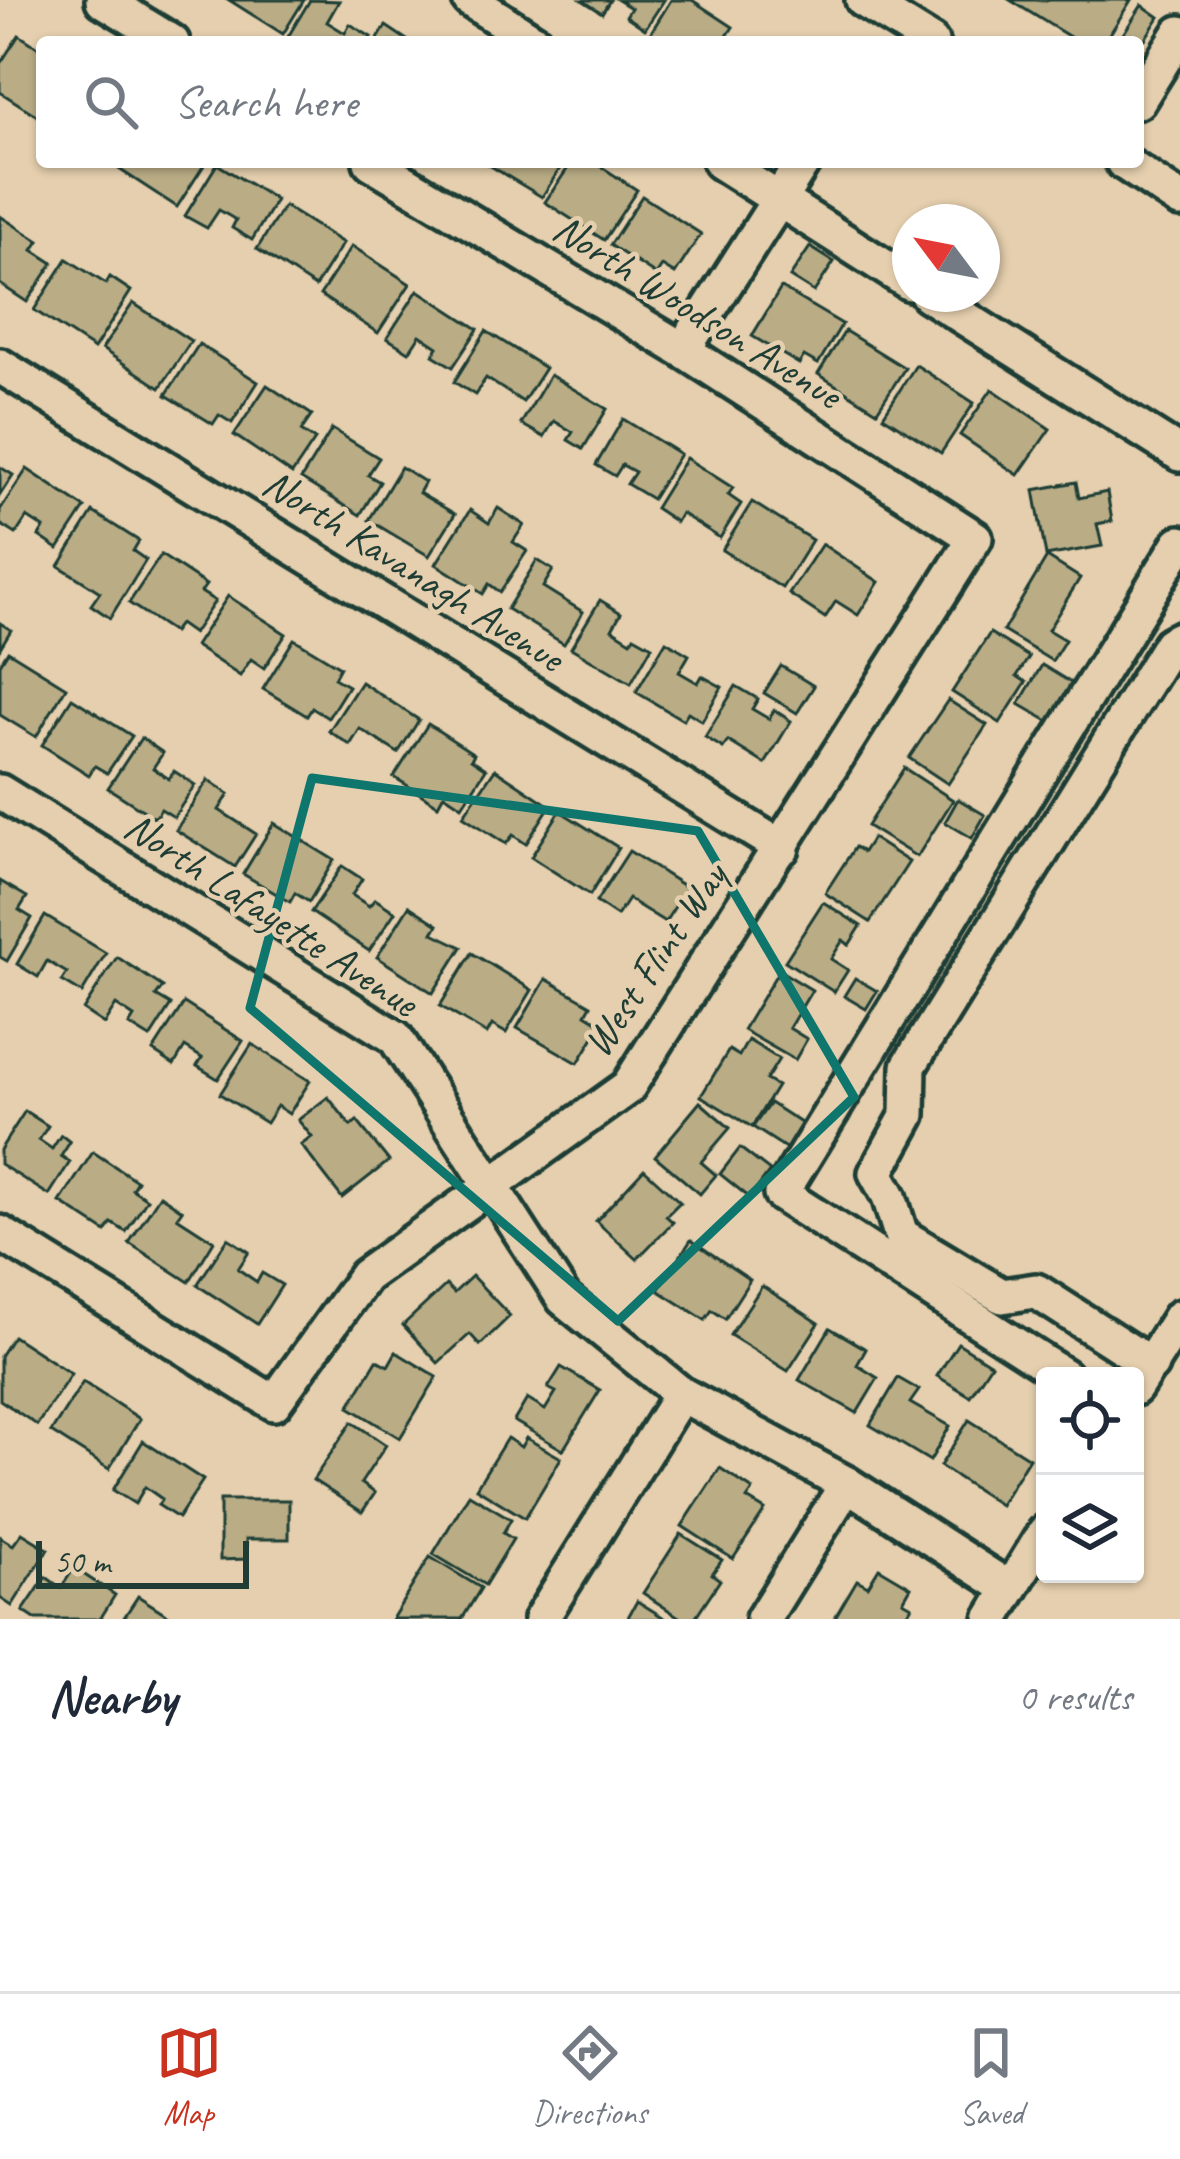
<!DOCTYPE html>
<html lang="en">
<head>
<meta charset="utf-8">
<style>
  :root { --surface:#fff; --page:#f2f2f3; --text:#1f2937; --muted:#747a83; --line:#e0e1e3; --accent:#c8321e }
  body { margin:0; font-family:Caveat,sans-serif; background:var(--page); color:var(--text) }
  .controls { position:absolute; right:36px; bottom:36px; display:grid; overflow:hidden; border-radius:12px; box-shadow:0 3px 9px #0004 }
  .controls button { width:108px; height:108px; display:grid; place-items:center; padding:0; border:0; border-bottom:3px solid var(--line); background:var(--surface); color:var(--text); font:60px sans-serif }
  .compass { position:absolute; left:892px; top:204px; width:108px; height:108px; border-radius:50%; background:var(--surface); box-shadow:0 3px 9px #0004; rotate:302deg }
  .scale { position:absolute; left:36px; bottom:30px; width:213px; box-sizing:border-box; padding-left:12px; border:6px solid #1f3d34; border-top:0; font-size:33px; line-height:42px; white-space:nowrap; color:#1f3d34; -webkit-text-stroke:9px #e5cfae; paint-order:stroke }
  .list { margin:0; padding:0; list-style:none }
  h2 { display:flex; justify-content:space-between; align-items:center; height:156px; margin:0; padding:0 48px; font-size:51px }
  h2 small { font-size:39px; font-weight:400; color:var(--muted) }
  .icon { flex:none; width:66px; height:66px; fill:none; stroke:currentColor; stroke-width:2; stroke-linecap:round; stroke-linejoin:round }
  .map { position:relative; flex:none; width:1180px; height:1619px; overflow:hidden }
  .search { position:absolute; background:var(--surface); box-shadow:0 3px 9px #0004; left:36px; right:36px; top:36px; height:132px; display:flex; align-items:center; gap:30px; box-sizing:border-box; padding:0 42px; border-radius:12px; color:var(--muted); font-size:45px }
  .sheet { height:372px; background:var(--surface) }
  nav { display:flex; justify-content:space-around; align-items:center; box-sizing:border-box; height:168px; border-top:3px solid var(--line); background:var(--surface); font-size:33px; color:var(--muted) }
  nav a { display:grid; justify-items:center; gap:6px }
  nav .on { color:var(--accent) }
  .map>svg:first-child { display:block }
  .building { fill:#baad86; stroke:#1f3d34; stroke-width:3 }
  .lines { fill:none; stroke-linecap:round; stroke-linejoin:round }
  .minor-casing { stroke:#1f3d34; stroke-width:42 }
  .minor { stroke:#e5cfae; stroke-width:33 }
  .marked { fill:none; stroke:#0f766e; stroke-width:9; stroke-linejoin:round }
  .labels { text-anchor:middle; stroke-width:9; stroke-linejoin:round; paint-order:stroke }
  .street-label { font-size:42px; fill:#1f3d34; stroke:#e5cfae }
</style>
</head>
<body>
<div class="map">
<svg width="1180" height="1619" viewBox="0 0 1180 1619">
  <rect width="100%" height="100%" fill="#e5cfae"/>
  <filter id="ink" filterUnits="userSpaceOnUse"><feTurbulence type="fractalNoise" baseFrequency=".00833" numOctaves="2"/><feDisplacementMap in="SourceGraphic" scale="24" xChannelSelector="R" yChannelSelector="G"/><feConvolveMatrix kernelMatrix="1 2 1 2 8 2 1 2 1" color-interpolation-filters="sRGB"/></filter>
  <g filter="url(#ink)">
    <g class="building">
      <path d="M229 0H304L283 34Z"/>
      <path d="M310 0 339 1 327 22 345 33 350 24 371 37 368 42 286 40Z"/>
      <path d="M582 0H610L602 13Z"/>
      <path d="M618 0H664L645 29 626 16 631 8Z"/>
      <path d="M671 0H692L733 27 723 42H645Z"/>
      <path d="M1010 0H1131L1105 42H1078Z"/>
      <path d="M1142 5 1159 17 1138 50V42H1118Z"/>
      <path d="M386 26 410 42H376Z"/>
      <path d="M19 35 42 50V119L0 92V64Z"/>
      <path d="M124 162H206L177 207 119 169Z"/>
      <path d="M484 162H564L542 197Z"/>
      <path d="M572 162H594L637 190 604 240 545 202Z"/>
      <path d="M217 164 276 200 252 240 232 228 236 220 219 210 207 228 185 216Z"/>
      <path d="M642 196 701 234 675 274 662 266 656 275 610 245Z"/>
      <path d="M284 206 343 243 315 287 257 249Z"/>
      <path d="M0 216 39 241 33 250 53 263 27 302 0 284Z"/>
      <path d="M352 246 410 284 378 333 320 295Z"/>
      <path d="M810 247 834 262 814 292 790 277Z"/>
      <path d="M67 259 106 284 110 277 131 291 94 349 34 310Z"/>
      <path d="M781 288 842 324 818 364 804 356 799 364 752 336Z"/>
      <path d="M418 290 478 329 453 367 433 355 438 347 420 335 409 352 387 338Z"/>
      <path d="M133 303 191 341 160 388 102 349Z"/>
      <path d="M486 331 545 368 523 402 486 378 475 395 454 382Z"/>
      <path d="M845 331 905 368 877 411 818 374Z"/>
      <path d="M199 344 258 382 232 423 219 415 213 424 166 395Z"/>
      <path d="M916 365 974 403 941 453 883 416Z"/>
      <path d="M550 375 607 409 583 449 568 440 573 432 554 421 544 437 521 424Z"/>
      <path d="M267 385 312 415 301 431 315 440 292 474 234 435Z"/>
      <path d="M992 389 1050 429 1018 475 960 435Z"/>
      <path d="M623 419 680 454 652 499 627 484 635 472 622 465 615 476 596 465Z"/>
      <path d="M332 429 379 458 368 475 380 482 360 515 301 479Z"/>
      <path d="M686 458 733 488 728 495 741 504 720 538 681 513 676 522 655 508Z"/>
      <path d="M0 467 13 475 0 495Z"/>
      <path d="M401 467 425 482 419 493 455 514 429 556 369 520Z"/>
      <path d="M27 469 85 508 58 549 39 536 44 528 27 517 16 534 0 524V510Z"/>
      <path d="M1076 482 1079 498 1107 492 1112 521 1097 524 1102 546 1046 556 1034 490Z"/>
      <path d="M752 502 812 540 782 588 722 550Z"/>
      <path d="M498 508 524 525 513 542 527 551 500 592 489 584 483 594 436 564 470 510 489 523Z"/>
      <path d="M93 512 139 541 133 551 146 560 110 618 91 605 100 592 59 566Z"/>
      <path d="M822 544 879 582 858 615 836 601 825 618 789 594Z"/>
      <path d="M161 555 206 585 201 592 215 601 193 634 179 624 173 632 129 603Z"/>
      <path d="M1047 557 1080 578 1048 630 1065 640 1052 661 1003 631Z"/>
      <path d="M537 560 553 570 543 587 583 612 564 644 507 609Z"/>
      <path d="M228 596 286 634 264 668 251 659 240 676 195 646Z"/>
      <path d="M600 600 621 613 612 629 631 641 634 636 652 646 631 683 571 648Z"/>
      <path d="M0 623 11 630 0 648Z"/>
      <path d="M990 633 1029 657 1017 676 1026 682 1000 723 952 692Z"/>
      <path d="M294 639 340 667 334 678 348 686 328 718 312 708 307 716 263 689Z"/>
      <path d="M666 641 689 655 679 672 698 683 702 676 722 687 702 721 688 712 683 720 636 692Z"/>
      <path d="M8 651 66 687 36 737 0 715V664Z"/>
      <path d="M1042 665 1073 684 1050 722 1019 704Z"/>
      <path d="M781 666 814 686 797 713 764 693Z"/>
      <path d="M361 682 419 720 398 753 360 729 350 745 329 731Z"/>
      <path d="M736 686 758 699 752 709 769 719 774 710 791 721 765 764 728 741 723 748 705 737Z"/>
      <path d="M72 698 132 736 107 773 95 766 89 775 42 745Z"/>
      <path d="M948 700 987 725 948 784 909 758Z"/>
      <path d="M428 724 474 754 471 759 486 769 462 806 444 794 438 805 394 777Z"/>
      <path d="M141 738 163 753 153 768 169 779 174 771 195 785 174 817 161 809 155 818 108 788Z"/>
      <path d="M904 768 953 800 917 857 867 826Z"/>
      <path d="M495 769 550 806 526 844 513 835 506 844 463 816Z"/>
      <path d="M208 780 229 794 219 810 256 834 235 867 176 830Z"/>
      <path d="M958 799 985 815 972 838 945 822Z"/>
      <path d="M560 811 619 848 590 895 531 857Z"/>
      <path d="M274 823 334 860 309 902 295 893 290 902 243 874Z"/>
      <path d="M872 838 909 862 870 922 825 893 855 847 863 852Z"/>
      <path d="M629 851 687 888 665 922 628 899 617 916 596 902Z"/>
      <path d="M342 866 362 879 352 895 369 906 375 899 395 912 369 951 311 912Z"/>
      <path d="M0 881 27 897 19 910 32 918 7 961 0 957Z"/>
      <path d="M823 902 861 926 849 945 843 940 831 959 848 970 834 992 785 961Z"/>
      <path d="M409 906 438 925 433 933 462 947 433 993 377 957Z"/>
      <path d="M45 916 106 953 82 993 62 981 67 973 47 961 38 977 17 964Z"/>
      <path d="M472 953 532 990 506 1033 492 1025 487 1034 440 1006Z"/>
      <path d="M117 957 163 987 156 996 171 1005 150 1038 129 1025 134 1017 116 1005 104 1024 83 1010Z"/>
      <path d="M779 970 812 990 789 1028 807 1039 795 1060 743 1030Z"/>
      <path d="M855 978 877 991 866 1009 844 996Z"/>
      <path d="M546 979 591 1005 586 1014 602 1024 578 1063 517 1028Z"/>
      <path d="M184 1003 243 1041 218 1079 197 1066 202 1058 185 1047 174 1065 153 1051Z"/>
      <path d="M748 1040 779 1059 766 1080 777 1086 752 1127 701 1096 729 1050 739 1056Z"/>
      <path d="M252 1044 310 1081 289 1114 277 1106 266 1123 220 1094Z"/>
      <path d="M328 1097 351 1126 357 1121 389 1161 342 1198 301 1145 312 1137 298 1120Z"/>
      <path d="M700 1102 730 1128 701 1162 716 1175 700 1194 655 1156Z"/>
      <path d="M770 1103 804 1125 787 1149 753 1127Z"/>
      <path d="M25 1111 48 1126 39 1140 52 1149 61 1135 70 1142 61 1156 70 1162 49 1195 0 1164V1150Z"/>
      <path d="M740 1148 770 1171 750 1198 720 1174Z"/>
      <path d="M93 1152 137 1181 132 1189 147 1199 126 1232 112 1223 106 1232 60 1202Z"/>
      <path d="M644 1169 680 1202 666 1216 673 1222 637 1259 596 1221Z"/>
      <path d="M160 1195 182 1210 177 1217 214 1241 189 1282 129 1243Z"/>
      <path d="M228 1238 249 1252 238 1269 257 1282 262 1273 282 1285 257 1324 197 1285Z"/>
      <path d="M691 1240 750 1280 725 1319 712 1310 705 1320 658 1290Z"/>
      <path d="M472 1276 510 1316 480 1345 470 1334 438 1363 403 1325 446 1285 454 1293Z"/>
      <path d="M762 1286 819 1323 788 1371 730 1335Z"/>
      <path d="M830 1328 866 1349 857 1365 878 1378 857 1413 799 1380Z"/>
      <path d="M13 1336 71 1374 37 1425 0 1400V1356Z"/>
      <path d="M958 1343 991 1364 970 1396 937 1376Z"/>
      <path d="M396 1352 437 1377 400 1438 349 1407 377 1360 388 1366Z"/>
      <path d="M561 1367 600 1390 563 1450 514 1421 527 1399 545 1410 556 1392 548 1388Z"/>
      <path d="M898 1378 919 1390 910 1403 950 1426 930 1461 870 1425Z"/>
      <path d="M83 1382 140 1419 109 1469 51 1432Z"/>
      <path d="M969 1420 1029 1458 1000 1505 940 1466Z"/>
      <path d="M352 1422 386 1445 361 1483 375 1493 362 1512 313 1480Z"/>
      <path d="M507 1438 521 1447 526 1438 561 1458 525 1518 476 1488Z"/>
      <path d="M143 1441 203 1480 178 1518 158 1505 162 1499 145 1487 135 1504 113 1490Z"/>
      <path d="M720 1468 753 1490 747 1499 765 1510 733 1559 682 1526Z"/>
      <path d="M469 1494 511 1519 503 1533 513 1539 485 1585 433 1554Z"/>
      <path d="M220 1500H289V1539H246V1559L220 1560Z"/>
      <path d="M22 1533 48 1549 12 1606 0 1598V1537L13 1545Z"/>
      <path d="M681 1534 722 1560 712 1574 720 1580 694 1619H682L643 1593Z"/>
      <path d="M430 1557 481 1588 462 1619H392Z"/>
      <path d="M74 1568 115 1595 100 1619H35L23 1611 46 1577 61 1588Z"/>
      <path d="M879 1568 911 1587 903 1601 912 1606 904 1619H834L857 1580 868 1586Z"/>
      <path d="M138 1596 169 1616 168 1619H123Z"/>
      <path d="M637 1601 666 1619H627Z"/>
    </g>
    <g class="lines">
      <g class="minor-casing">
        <g id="minor">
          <path d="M103 0 172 42"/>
          <path d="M470 0 535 42"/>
          <path d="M863 0 931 42"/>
          <path d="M1138 101 1180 33"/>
          <path d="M720 162 910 283"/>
          <path d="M1123 162 1180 200"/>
          <path d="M927 294 1180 454"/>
          <path d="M683 350 803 162"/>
          <path d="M0 366 782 848"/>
          <path d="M0 792 395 1037 564 1299 681 1394 847 1484 1010 1589"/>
          <path d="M0 1233 274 1403 365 1276 628 1087 975 538 683 350 371 162"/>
          <path d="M1151 1365 1036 1291 1002 1296 901 1235 889 1196 876 1173 908 1115 909 1066 1170 644 1180 639"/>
          <path d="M1064 1376 781 1194 1180 543"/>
          <path d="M1135 1388 1180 1317"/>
          <path d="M541 1619 681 1394"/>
          <path d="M763 1619 847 1484"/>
          <path d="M992 1619 1045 1532"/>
        </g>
      </g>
      <use href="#minor" class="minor"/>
    </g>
  </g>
  <path class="marked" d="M312 778 698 831 854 1097 618 1321 250 1008Z"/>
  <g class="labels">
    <g class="street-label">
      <text transform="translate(698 310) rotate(32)" y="15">North Woodson Avenue</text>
      <text transform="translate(414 569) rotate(32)" y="15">North Kavanagh Avenue</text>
      <text transform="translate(272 913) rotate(33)" y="15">North Lafayette Avenue</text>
      <text transform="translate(654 959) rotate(-56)" y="15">West Flint Way</text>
    </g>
  </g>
</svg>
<div class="controls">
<button><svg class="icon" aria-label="locate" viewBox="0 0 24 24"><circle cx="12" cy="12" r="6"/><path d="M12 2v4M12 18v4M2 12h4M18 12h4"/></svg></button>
<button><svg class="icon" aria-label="layers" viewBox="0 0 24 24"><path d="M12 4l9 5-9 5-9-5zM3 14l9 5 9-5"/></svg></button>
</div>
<svg class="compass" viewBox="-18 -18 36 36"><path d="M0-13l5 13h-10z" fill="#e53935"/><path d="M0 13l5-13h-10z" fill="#747a83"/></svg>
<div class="scale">50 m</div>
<div class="search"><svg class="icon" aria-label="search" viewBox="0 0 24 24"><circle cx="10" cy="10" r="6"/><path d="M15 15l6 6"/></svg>Search here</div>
</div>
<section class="sheet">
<h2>Nearby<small>0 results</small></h2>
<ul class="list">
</ul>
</section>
<nav>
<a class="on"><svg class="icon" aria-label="map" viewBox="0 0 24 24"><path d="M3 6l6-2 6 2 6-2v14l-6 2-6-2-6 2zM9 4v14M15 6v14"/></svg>Map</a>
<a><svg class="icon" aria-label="directions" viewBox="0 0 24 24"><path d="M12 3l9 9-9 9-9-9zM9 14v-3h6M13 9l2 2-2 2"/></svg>Directions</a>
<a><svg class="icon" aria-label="saved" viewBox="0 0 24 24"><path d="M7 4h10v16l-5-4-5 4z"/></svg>Saved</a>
</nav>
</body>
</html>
